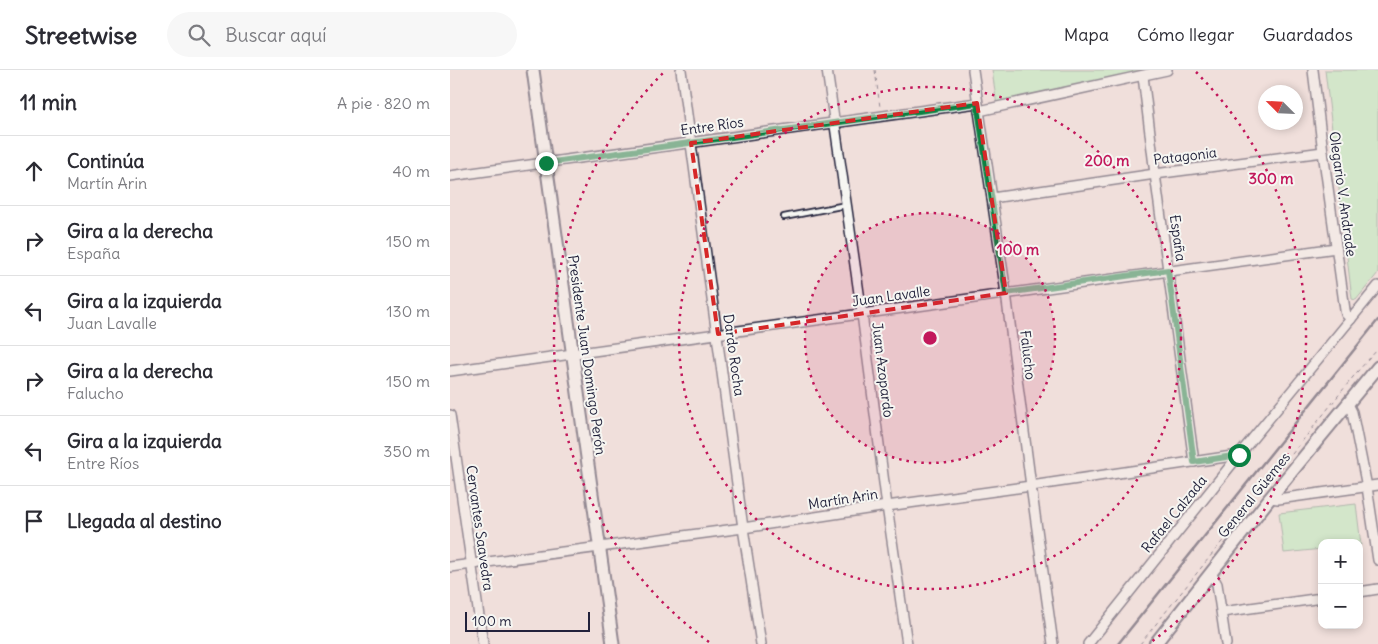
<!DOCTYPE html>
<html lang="es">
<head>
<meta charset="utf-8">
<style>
  :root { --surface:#fff; --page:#f7f7f7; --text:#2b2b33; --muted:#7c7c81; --line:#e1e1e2 }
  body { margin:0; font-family:Delius,sans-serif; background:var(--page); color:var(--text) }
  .controls { position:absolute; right:15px; bottom:15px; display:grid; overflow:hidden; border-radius:10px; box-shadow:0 2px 8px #0003 }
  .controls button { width:45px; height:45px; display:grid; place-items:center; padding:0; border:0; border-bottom:1px solid var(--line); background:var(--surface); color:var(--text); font:25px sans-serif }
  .compass { position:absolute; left:808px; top:15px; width:45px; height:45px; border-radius:50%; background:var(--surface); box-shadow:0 2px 8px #0003; rotate:294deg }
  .scale { position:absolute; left:15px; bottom:12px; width:125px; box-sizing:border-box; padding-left:5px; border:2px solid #22223b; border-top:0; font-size:14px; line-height:18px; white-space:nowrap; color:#22223b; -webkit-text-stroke:4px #f6f6f2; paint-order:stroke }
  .stop { position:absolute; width:15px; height:15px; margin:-11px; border:4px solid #0b8043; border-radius:50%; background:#fff }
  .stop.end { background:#0b8043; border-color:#fff; box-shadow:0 1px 5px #0008 }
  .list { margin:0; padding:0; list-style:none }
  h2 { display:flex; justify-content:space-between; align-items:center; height:65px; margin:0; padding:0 20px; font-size:21px }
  h2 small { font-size:16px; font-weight:400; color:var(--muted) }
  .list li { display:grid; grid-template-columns:32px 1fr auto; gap:15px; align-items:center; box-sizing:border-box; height:70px; padding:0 20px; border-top:1px solid var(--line) }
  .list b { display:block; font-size:19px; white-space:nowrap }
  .list p { margin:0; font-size:16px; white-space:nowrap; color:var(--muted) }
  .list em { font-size:16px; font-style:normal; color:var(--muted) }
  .icon { flex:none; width:28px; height:28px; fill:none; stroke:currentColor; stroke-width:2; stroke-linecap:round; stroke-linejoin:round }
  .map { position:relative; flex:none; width:928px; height:574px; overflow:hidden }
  header { display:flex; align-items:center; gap:30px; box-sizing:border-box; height:70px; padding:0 25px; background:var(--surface); border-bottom:1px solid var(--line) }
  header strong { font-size:24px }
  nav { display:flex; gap:28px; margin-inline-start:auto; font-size:18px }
  .search { width:350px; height:45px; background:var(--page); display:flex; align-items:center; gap:12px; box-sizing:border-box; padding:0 18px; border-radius:28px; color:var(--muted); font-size:19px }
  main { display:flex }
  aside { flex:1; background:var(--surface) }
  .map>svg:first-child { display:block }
  .green { fill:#afefb6; stroke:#688878 }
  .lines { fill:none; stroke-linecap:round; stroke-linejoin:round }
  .service-casing { stroke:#22223b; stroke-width:8 }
  .minor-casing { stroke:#22223b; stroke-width:12 }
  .tertiary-casing { stroke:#22223b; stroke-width:15 }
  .path { stroke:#22223b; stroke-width:1; stroke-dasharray:4 4; stroke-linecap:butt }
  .service { stroke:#f6f6f2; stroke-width:4.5 }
  .minor { stroke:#f6f6f2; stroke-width:9 }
  .tertiary { stroke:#f6f6f2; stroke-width:11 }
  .rail { stroke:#22223b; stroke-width:2.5 }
  .route { stroke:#0b8043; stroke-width:6 }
  .marked { fill:none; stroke:#d62828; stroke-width:4; stroke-dasharray:10 6; stroke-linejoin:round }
  .ring { fill:none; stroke:#c2185b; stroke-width:2.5; stroke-dasharray:2.5 5 }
  .labels { text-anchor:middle; stroke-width:4; stroke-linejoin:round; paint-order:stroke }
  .street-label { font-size:14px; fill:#22223b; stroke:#f6f6f2 }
  .centre { fill:#c2185b; stroke:#f6f6f2; stroke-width:2.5 }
  .ring-label { font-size:15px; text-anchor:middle; font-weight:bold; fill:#c2185b; stroke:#f6f6f2; stroke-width:4; stroke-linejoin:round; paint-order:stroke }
</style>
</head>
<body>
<header>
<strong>Streetwise</strong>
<div class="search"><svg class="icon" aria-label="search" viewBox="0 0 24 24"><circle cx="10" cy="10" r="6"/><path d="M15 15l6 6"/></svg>Buscar aquí</div>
<nav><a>Mapa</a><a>Cómo llegar</a><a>Guardados</a></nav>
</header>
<main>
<aside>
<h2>11 min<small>A pie · 820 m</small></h2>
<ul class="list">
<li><svg class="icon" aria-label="ahead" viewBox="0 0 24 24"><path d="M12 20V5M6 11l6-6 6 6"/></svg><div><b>Continúa</b><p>Martín Arin</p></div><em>40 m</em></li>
<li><svg class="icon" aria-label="right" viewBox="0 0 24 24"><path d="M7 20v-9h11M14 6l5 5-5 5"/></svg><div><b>Gira a la derecha</b><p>España</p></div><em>150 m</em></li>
<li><svg class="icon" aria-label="left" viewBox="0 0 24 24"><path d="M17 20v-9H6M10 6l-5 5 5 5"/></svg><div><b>Gira a la izquierda</b><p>Juan Lavalle</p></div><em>130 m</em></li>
<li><svg class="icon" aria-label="right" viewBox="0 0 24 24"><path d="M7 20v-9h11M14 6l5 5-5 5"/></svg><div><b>Gira a la derecha</b><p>Falucho</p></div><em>150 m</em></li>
<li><svg class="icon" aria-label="left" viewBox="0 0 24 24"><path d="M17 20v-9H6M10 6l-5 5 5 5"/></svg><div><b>Gira a la izquierda</b><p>Entre Ríos</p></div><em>350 m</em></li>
<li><svg class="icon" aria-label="arrive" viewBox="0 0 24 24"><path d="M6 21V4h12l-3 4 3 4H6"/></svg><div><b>Llegada al destino</b></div></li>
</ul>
</aside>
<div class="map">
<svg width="928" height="574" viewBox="0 0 928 574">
  <rect width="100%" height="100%" fill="#f0dfdb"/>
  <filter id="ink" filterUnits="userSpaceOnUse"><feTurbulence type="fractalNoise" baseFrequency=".02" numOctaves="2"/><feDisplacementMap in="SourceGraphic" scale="10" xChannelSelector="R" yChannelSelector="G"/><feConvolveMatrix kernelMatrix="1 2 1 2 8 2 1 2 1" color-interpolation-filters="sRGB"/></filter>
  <g filter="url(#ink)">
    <g class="green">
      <path d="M542 0H692L547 36Z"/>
      <path d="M875 0H928V203L906 230 902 229Z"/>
      <path d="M906 434 911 475H909V473H872V479L834 483 829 443Z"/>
    </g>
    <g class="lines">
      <g class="service-casing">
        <path id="service" d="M334 147 396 135"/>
      </g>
      <g class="minor-casing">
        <g id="minor">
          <path d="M231 0 293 458 311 574"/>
          <path d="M377 0 412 244 437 436 457 574"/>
          <path d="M523 0 556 223 581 416 603 574"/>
          <path d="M863 0 873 82 895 240 896 244 901 249"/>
          <path d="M693 6 705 104 744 392"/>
          <path d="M529 41 717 0"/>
          <path d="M0 106 527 33"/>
          <path d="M542 128 705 104 873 82"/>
          <path d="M0 301 886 178"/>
          <path d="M898 334 902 342 917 417 928 490"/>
          <path d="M0 345 33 574"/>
          <path d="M820 428 828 429 928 415"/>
          <path d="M0 497 293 458 437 436 581 416 789 385"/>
          <path d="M761 503 767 514 776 574"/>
          <path d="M909 522 928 519"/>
          <path d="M772 542 872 528"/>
          <path d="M638 574 789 385 928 216"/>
        </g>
      </g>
      <g class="tertiary-casing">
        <g id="tertiary">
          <path d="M83 0 163 574"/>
          <path d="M705 574 820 428 928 297"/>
        </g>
      </g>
      <g class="path">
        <path d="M425 0 430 37"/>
        <path d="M827 403 907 302 928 279"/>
        <path d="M690 574 775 468"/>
      </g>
      <use href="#service" class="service"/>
      <use href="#minor" class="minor"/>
      <use href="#tertiary" class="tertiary"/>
      <path class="rail" d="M668 574 928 250"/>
    </g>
  </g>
  <g class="lines" filter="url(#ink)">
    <path class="route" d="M96 93 527 33 556 223 718 200 744 392 789 385"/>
  </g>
  <path d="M0 0H928V574H0ZM527 33 556 223 268 264 241 73Z" fill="#f0dfdb" fill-opacity=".55" fill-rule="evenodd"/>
  <path class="marked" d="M527 33 556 223 268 264 241 73Z"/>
  <circle cx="480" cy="268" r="125" fill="#c2185b" fill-opacity=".12"/>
  <g class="ring">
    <circle cx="480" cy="268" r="125"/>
    <circle cx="480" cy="268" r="251"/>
    <path d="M259 572A376 376 0 0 1 214 2M746 2A376 376 0 0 1 701 572"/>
  </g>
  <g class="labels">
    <g class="street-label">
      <text transform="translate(262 56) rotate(-8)" y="5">Entre Ríos</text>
      <text transform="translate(735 86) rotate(-7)" y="5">Patagonia</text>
      <text transform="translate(893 124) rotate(82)" y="5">Olegario V. Andrade</text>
      <text transform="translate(728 168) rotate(82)" y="5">España</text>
      <text transform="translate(441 226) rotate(-8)" y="5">Juan Lavalle</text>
      <text transform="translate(137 285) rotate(82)" y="5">Presidente Juan Domingo Perón</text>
      <text transform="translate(284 285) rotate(82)" y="5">Dardo Rocha</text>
      <text transform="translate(578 285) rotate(83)" y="5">Falucho</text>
      <text transform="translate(433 300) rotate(83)" y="5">Juan Azopardo</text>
      <text transform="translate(804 425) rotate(-51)" y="5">General Güemes</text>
      <text transform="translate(393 429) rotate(-9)" y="5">Martín Arin</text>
      <text transform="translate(724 444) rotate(-51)" y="5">Rafael Calzada</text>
      <text transform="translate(30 458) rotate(82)" y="5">Cervantes Saavedra</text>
    </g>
  </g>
  <circle cx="480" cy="268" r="8" class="centre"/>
  <g class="ring-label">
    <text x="657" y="96">200 m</text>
    <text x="821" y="114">300 m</text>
    <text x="568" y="185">100 m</text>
  </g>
</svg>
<div class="controls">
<button>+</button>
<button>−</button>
</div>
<svg class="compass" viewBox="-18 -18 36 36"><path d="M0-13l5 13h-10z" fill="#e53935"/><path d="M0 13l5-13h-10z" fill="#7c7c81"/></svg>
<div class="scale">100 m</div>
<div class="stop" style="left:789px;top:385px"></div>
<div class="stop end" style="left:96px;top:93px"></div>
</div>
</main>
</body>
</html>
